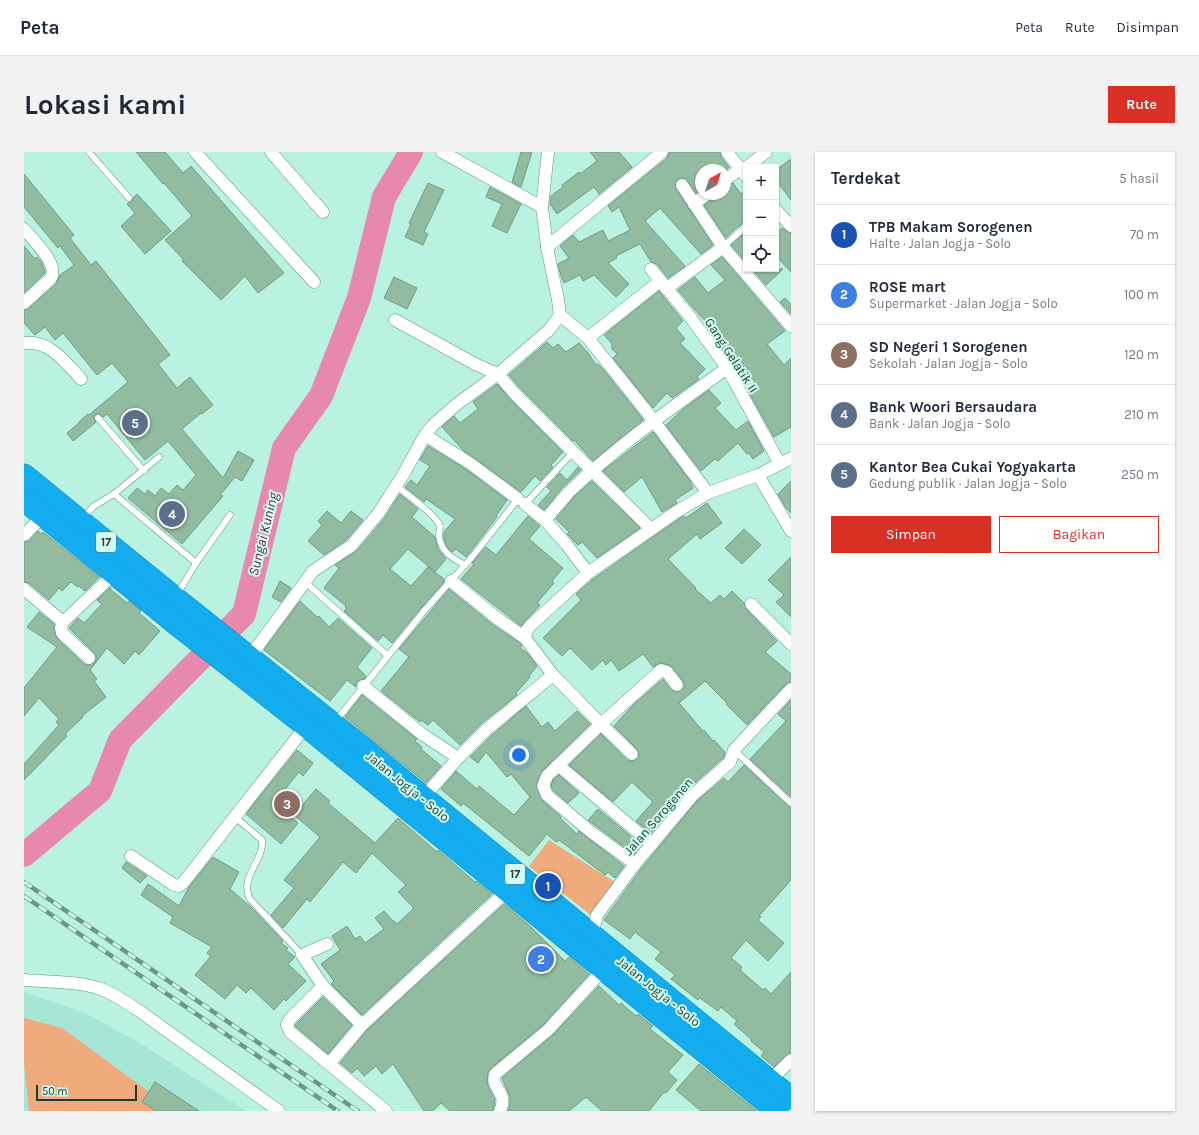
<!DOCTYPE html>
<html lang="id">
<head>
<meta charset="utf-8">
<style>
  :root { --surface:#fff; --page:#f2f2f3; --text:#1f2937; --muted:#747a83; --line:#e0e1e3; --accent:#d93025 }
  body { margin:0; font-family:Karla,sans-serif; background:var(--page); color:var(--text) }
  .controls { position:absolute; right:12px; top:12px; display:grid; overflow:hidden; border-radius:0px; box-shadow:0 1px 3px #0004 }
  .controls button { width:36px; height:36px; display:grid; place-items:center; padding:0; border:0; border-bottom:1px solid var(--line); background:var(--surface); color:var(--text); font:20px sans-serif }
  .compass { position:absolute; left:671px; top:12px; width:36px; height:36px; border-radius:50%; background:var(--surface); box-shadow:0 1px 3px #0004; rotate:39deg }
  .scale { position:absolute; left:12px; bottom:10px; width:101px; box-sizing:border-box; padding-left:4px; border:2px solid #233a34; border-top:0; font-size:11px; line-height:14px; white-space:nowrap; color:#233a34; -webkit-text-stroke:3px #d0fdf0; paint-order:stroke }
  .you { position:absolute; left:495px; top:603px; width:14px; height:14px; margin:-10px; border:3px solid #fff; border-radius:50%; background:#1a73e8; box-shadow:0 0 0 6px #1a73e833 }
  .badge { display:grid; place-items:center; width:26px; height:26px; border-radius:50%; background:var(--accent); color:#fff; font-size:13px; font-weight:700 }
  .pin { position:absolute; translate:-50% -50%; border:2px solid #fff; box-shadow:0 1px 4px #0006 }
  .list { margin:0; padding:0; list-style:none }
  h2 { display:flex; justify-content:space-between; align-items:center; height:52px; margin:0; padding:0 16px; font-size:17px }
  h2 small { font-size:13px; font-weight:400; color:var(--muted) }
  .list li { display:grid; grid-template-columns:26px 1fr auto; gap:12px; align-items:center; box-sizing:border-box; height:60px; padding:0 16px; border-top:1px solid var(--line) }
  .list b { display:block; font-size:15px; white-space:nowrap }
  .list p { margin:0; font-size:13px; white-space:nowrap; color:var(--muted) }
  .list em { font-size:13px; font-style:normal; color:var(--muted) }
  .actions { display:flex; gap:8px; padding:12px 16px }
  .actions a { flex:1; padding:9px 0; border:1px solid var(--accent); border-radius:0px; text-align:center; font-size:14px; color:var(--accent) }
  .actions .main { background:var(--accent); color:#fff }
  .icon { flex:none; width:22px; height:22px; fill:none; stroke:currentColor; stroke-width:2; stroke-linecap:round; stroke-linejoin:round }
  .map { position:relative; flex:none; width:767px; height:959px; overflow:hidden; border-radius:0px }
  header { display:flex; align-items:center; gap:24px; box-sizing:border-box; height:56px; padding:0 20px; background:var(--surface); border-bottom:1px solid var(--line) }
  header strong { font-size:19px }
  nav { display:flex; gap:22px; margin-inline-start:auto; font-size:14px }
  .intro { display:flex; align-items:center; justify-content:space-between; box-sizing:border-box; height:96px; padding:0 24px }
  h1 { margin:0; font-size:28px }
  .button { padding:10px 18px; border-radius:0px; background:var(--accent); color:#fff; font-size:14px; font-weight:700 }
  main { display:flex; gap:24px; padding:0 24px }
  aside { flex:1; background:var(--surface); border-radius:0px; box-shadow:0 1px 3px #0004 }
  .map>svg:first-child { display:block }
  .built { fill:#a6e6d4 }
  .green { fill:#efab7c }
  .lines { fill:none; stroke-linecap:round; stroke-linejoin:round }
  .river { stroke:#e788ad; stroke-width:24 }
  .building { fill:#92bca0; stroke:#739c81 }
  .lane-casing { stroke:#5e9385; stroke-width:7 }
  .street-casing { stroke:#5e9385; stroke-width:13 }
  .highway-casing { stroke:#1984ad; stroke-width:23 }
  .lane { stroke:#fff; stroke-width:6 }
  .street { stroke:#fff; stroke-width:12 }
  .highway { stroke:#13acee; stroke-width:22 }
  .rail-casing { stroke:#6d958a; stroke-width:4.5 }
  .rail { stroke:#d0fdf0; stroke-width:3; stroke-dasharray:9; stroke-linecap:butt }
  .labels { text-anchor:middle; stroke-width:4; stroke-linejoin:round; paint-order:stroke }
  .shield { fill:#d0fdf0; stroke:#57746c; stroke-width:1 }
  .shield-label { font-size:12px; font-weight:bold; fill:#233a34 }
  .street-label { font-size:13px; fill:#233a34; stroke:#d0fdf0 }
  .water-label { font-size:14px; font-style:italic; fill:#6b1840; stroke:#d0fdf0 }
</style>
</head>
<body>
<header>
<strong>Peta</strong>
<nav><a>Peta</a><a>Rute</a><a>Disimpan</a></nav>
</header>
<div class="intro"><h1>Lokasi kami</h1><a class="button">Rute</a></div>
<main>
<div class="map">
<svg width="767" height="959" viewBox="0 0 767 959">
  <rect width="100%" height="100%" fill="#baf2e2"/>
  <path class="built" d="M0 840 61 861 114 890 222 959H0Z"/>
  <g class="green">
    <path d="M525 688 597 734 573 768 505 714Z"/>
    <path d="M0 866 38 876 151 959H5L0 911Z"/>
  </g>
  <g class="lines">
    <path class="river" d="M0 703 76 639 96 588 220 462 260 296 297 244 335 146 360 45 387 0"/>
  </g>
  <g class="building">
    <path d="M112 0H141L159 21 167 14 260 121 234 141 221 124 197 148 158 109 159 107 141 88 168 64 140 31 139 32Z"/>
    <path d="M497 0H508L497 35 488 30Z"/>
    <path d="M566 0H595L608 15 575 42 570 35 533 62 526 52 527 44 539 35 538 33 555 20 556 22 573 9Z"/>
    <path d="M645 0H696L697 5 705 15 702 18H677V37L672 41 662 27 658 26 654 27 651 30 652 37 689 93 677 102 636 56 621 69 661 114 644 126 633 112 627 110 616 92 592 104 593 106 584 111 605 132 592 145 570 123 559 129 556 123 540 131 537 124 534 112 545 106 536 94 549 83 555 90 579 78 584 89 606 78 595 55 588 60 584 54 643 6Z"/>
    <path d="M767 7V48L752 28V18Z"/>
    <path d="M0 22 50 83 46 86 67 113 72 109 146 203 134 212 153 236 166 225 189 253 178 262 177 261 158 277 199 326 214 299 230 308 218 329 211 325 196 343 199 344 158 392 104 346 113 336 121 342 124 338 131 344 137 336 145 342 153 333 159 338 172 323 144 289 121 308 83 262 79 265 75 262H71L70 266 72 270 49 289 43 281 55 271V270L64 262 65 263 104 230 88 211 73 223 39 181 31 188 21 175 11 183 0 171V158L5 156 32 132 36 123 50 113 36 94 34 96 0 55Z"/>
    <path d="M404 31 420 38 400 80 404 82 399 93 381 85 387 72 385 71Z"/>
    <path d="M709 31 717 42 722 39V69L712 76 702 86 680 53 688 48 690 42H701V35Z"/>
    <path d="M466 35 497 52 483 81 468 74 478 52 462 45Z"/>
    <path d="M113 42 147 79 121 102 97 74 111 61 103 52 108 49 109 46Z"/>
    <path d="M758 76 762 79 767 81V120L752 104V81Z"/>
    <path d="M718 83 722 87V110L707 93Z"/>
    <path d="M0 94 11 107 13 105 17 110 21 120 20 122 0 141Z"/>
    <path d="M698 105 761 179 743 192 760 213 767 206V275L750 285 723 237 730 232 729 231 731 230 717 212 712 216 688 182 691 179 671 158 654 138 671 125 684 141 701 128 687 113Z"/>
    <path d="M728 117H759L742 133Z"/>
    <path d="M370 125 393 136 383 157 360 146Z"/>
    <path d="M635 139 659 169 652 176 661 187 656 191 681 217 673 225 675 227 648 246 643 241 629 256 589 206 593 202 588 197V192L580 183Z"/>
    <path d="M761 146 767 152V162L756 150Z"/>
    <path d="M523 190 529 196 534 192 542 200 555 191 565 202 572 213 574 212 578 216 618 266 619 268 569 309 550 288 549 289 496 236 485 223Z"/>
    <path d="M473 232 485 246 539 300 527 313 529 315 516 329 511 324 497 340 440 299 418 275 430 264 436 271 454 257 449 250Z"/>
    <path d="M685 238 697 251 691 256 712 278 724 269 740 299 729 307 725 301 723 302 714 291 694 309 691 307 677 319 642 273 658 258Z"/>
    <path d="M629 280 666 329 669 336 651 348 653 351 638 360 618 325 600 340 579 319Z"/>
    <path d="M404 294 443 318 483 348 472 364 473 365 442 405 432 397 428 400 424 396 420 388V380L431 367 402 347 400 350 381 335 387 328 393 333 406 314 396 308Z"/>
    <path d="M554 315 557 318 539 335 520 358 514 353 527 339 523 335 536 321 543 328Z"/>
    <path d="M568 329 616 376 573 406 558 390 554 393 543 382 545 380 532 367 550 345Z"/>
    <path d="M767 329V361L762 356 754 342Z"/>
    <path d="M376 342 394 357 388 365 411 385 414 397 422 407 411 420 384 397 366 417 387 434 404 415 420 427V430L397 456 368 491 359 483 354 489 320 459 323 457 321 455 322 454 300 436 315 416 311 413 333 399 360 367Z"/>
    <path d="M683 351 698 371 676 387 673 382 644 407 672 436 671 437 687 451 696 443 700 447 708 439 720 451 722 457 753 489 741 500 767 522V530L762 532 723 573 702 552 703 551 681 529 655 551 679 579 680 578 689 589 690 588 701 600 700 605 663 638 627 681 612 669 629 650 608 630 589 650 545 613 577 582 603 608 607 609 613 607 615 603 613 597 590 574 609 553 639 527 647 538 654 540 660 536V532L659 529 646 513 636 511 629 515 619 502 595 519 587 508 582 513 579 508 568 518 546 496 538 504 519 486 557 448 552 442 569 427 656 366 660 364 662 366Z"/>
    <path d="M303 359 317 371 327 359 339 368 322 388 300 403 284 389 298 373 294 369Z"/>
    <path d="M504 364 516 374 505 387 539 416 528 429 530 431 513 451 516 453 497 474 437 427 450 412 448 411 462 395 472 403Z"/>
    <path d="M720 377 737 393 718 412 701 396Z"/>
    <path d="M14 379 17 382 19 380 75 425 61 439 55 434 54 435 47 430 38 439 35 436 25 448 5 431 0 430V390L5 389Z"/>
    <path d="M767 405V465L752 450 760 443 744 428Z"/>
    <path d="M256 429 267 436 257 450 248 445Z"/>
    <path d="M87 435 86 437 103 451 105 449 117 459 115 461 136 479 115 503 111 499 100 512 83 496 66 518 73 527 70 529 82 545 58 564 59 565 41 582 43 584 0 628V612L35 573 32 570 35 567 15 546 0 564V536L33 495 3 475 15 460 30 472V477L33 486 60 512 64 513H68L72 508V503L45 476 54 466 60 471 78 452 73 448Z"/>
    <path d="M425 437 468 472 496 491 498 494 496 496 503 501 513 514 505 524 506 525 492 541 493 543 458 571 436 593 409 568 404 573 397 568 396 570 357 539 385 505 375 497Z"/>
    <path d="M276 449 293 465 295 464 305 475 314 466 348 496 333 515 342 524 340 527 333 529 332 535 323 528 306 549 240 498Z"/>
    <path d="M338 543 393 587 391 589 398 595 397 597 417 614 402 631 321 565Z"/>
    <path d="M767 548V645L726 607 762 569 754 562Z"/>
    <path d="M502 554 518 575 524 570 531 579 553 559 566 572 518 619 512 634 518 648 537 665 536 666 553 682 555 679 600 714 591 726 584 720 581 723 535 688 532 690 523 682 505 704 439 651 437 654 417 637 432 619 453 637 455 634 490 663 506 645 487 622 483 625 462 600 454 611 446 605 468 583Z"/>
    <path d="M273 598 289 611 279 624 275 620 250 651 274 671 257 692 222 662Z"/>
    <path d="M720 613 764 654 767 655V728L735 764 737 765 734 768 760 791 744 809 722 788 707 806 718 815 716 818 739 838 741 836 747 842 767 820V901L762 903 750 915 737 904 740 900 727 889 728 888 710 872 713 869 697 855 694 859 676 846 674 848 647 827 651 823 631 807 637 800 611 780 606 787 580 768 617 717 674 648 700 626 704 630Z"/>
    <path d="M535 623 555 641 544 651 529 638 527 634 529 628Z"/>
    <path d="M292 637 306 649 304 651 351 691 374 666 413 700 414 698 451 730 452 729 468 742 338 863 307 832 310 829 297 812 316 798 308 784 323 774 331 787 336 784 341 791 360 777 351 766 360 759 369 769H370L373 772 389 757V755L374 740 382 733 348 701 332 721 319 710 286 750 283 747 259 776 247 763 270 736 260 728 296 685 270 663Z"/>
    <path d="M574 657 617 693 610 702 564 668Z"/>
    <path d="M189 705 215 720 206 737 229 757 259 789 257 791 264 796 262 798 271 805 264 812 282 829 262 849 260 847 250 858 227 836 222 841 213 833 201 847 171 823 187 804 183 801 188 795 146 771 149 765 117 743 124 732 155 754 165 735Z"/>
    <path d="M102 710 123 724 116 731 98 716Z"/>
    <path d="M480 752 505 773 541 809 545 805 565 822 519 873 466 917 464 921 463 928 464 934 471 948 469 959H426L417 951 409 959H400L369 912 358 922 352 914 340 924 333 916 328 921 316 911 343 878Z"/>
    <path d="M575 834 595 853 597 851 612 864 614 862 629 874 626 877 659 903 644 920 653 928 642 941 640 940 625 959H578L562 945 545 959H484L486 953V945L478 926 529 883Z"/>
    <path d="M299 845 328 873 304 902 272 875 271 873Z"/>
    <path d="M675 912 733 959H677L652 938Z"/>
    <path d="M131 930 175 959H132L118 950Z"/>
  </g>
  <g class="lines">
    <g class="lane-casing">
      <g id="lane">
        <path d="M65 0 105 46"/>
        <path d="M699 95 722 74"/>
        <path d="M74 266 120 319"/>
        <path d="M372 334C383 342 409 361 415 372 417 375 415 380 415 384 417 400 428 406 441 413"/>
        <path d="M90 342 172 411"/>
        <path d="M59 366 70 354 90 342 135 305"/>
        <path d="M281 430 363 503"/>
        <path d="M153 443 172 411 206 363"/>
        <path d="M311 570 400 459 448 405 494 347 501 352 550 299"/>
        <path d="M710 598 767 651"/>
        <path d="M211 665 238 688C240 710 215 724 226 747L278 803"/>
      </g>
    </g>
    <g class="street-casing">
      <g id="street">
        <path d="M171 0 290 130"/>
        <path d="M247 0 299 60"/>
        <path d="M418 0 518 55"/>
        <path d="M703 0 722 24"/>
        <path d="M723 15 742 0"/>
        <path d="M701 28 716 17"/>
        <path d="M658 33 699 95 767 174"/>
        <path d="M670 52 683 42"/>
        <path d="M752 58 767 74"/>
        <path d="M0 77C9 88 35 112 27 126L0 151"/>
        <path d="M523 95 638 0"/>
        <path d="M627 117 667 166 703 216 756 312"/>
        <path d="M642 137 699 95"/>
        <path d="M536 163 564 186 630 269 684 341"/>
        <path d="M371 168 453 213 474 222 490 241 627 377"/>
        <path d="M564 186 636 129"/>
        <path d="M0 191C26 188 41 210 57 227"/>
        <path d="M401 283 447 312 494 347"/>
        <path d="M734 323 767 379"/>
        <path d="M501 352 521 368 543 393 564 421"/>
        <path d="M521 368C529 359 537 349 545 340 593 294 649 255 703 216"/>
        <path d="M0 383 19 364"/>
        <path d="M427 429 473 466 501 486"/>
        <path d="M0 437 39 470"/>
        <path d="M727 452 767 492"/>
        <path d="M65 506 38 481 37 476 39 470 91 421"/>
        <path d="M225 506 289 419 327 394 354 362 379 323 401 283 409 273 433 252 474 222 525 178 536 163 534 148 523 95 518 55 524 0"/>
        <path d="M529 523 577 572 637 518 643 520 653 533"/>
        <path d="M339 534 398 582 434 606"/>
        <path d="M608 602 577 572 523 624 519 634 523 643 567 680 611 712"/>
        <path d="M534 613 628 692"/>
        <path d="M399 646 434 606 463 577 529 523 501 486 503 478 507 473 564 421 652 360 684 341 734 323 767 306"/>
        <path d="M107 704 150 733 155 734 159 731 282 574"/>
        <path d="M568 784 573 763 611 712 669 643 706 610 710 598 767 537"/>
        <path d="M303 792 278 803 299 834 266 867 263 873 266 880 305 912"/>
        <path d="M0 828C23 830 55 829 77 837 90 842 102 850 114 858L255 959"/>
        <path d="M299 834 338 873"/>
        <path d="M746 929 767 908"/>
        <path d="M362 959 305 912 338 873 483 739"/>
        <path d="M476 959C485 939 466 937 471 922L524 878 579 818"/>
      </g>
    </g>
    <g class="highway-casing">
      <g id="highway">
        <path d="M0 323 151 446 338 595 767 946"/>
        <path d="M0 348 151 471 282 574 753 959"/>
      </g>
    </g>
    <use href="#lane" class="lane"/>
    <use href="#street" class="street"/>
    <use href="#highway" class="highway"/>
    <g class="rail-casing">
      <g id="rail">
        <path d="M0 730 334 959"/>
        <path d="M0 744 314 959"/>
      </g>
    </g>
    <use href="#rail" class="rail"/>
  </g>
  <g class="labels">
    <g class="shield">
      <rect x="72" y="380" width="20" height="20" rx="3"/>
      <rect x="481" y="712" width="20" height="20" rx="3"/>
    </g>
    <g class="shield-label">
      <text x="82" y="394">17</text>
      <text x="491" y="726">17</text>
    </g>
    <g class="street-label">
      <text transform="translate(708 203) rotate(57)" y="5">Gang Gelatik II</text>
      <text transform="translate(384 634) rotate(39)" y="5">Jalan Jogja - Solo</text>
      <text transform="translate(634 664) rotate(-49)" y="5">Jalan Sorogenen</text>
      <text transform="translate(635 839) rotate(39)" y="5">Jalan Jogja - Solo</text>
    </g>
    <g class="water-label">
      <text transform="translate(239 382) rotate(-76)" y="5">Sungai Kuning</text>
    </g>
  </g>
</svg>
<div class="controls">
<button>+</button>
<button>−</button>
<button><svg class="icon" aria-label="locate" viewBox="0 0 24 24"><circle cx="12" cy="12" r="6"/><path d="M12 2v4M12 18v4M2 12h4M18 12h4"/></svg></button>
</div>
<svg class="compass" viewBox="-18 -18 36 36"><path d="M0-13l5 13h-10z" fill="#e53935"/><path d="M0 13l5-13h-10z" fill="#747a83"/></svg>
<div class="scale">50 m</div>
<div class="you"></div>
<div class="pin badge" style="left:524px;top:734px;background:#1a4fb4">1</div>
<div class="pin badge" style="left:517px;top:807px;background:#3f7fe0">2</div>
<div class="pin badge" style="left:263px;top:652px;background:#8d6e63">3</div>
<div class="pin badge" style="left:148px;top:362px;background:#5c6f8a">4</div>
<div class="pin badge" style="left:111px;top:271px;background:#5c6f8a">5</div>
</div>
<aside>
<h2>Terdekat<small>5 hasil</small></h2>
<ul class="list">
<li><span class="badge" style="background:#1a4fb4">1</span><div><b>TPB Makam Sorogenen</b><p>Halte · Jalan Jogja - Solo</p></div><em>70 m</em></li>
<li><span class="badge" style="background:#3f7fe0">2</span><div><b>ROSE mart</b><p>Supermarket · Jalan Jogja - Solo</p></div><em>100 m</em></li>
<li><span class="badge" style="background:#8d6e63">3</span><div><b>SD Negeri 1 Sorogenen</b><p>Sekolah · Jalan Jogja - Solo</p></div><em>120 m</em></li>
<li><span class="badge" style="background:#5c6f8a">4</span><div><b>Bank Woori Bersaudara</b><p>Bank · Jalan Jogja - Solo</p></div><em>210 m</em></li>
<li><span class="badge" style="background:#5c6f8a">5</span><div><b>Kantor Bea Cukai Yogyakarta</b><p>Gedung publik · Jalan Jogja - Solo</p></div><em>250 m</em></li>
</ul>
<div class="actions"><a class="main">Simpan</a><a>Bagikan</a></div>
</aside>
</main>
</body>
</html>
